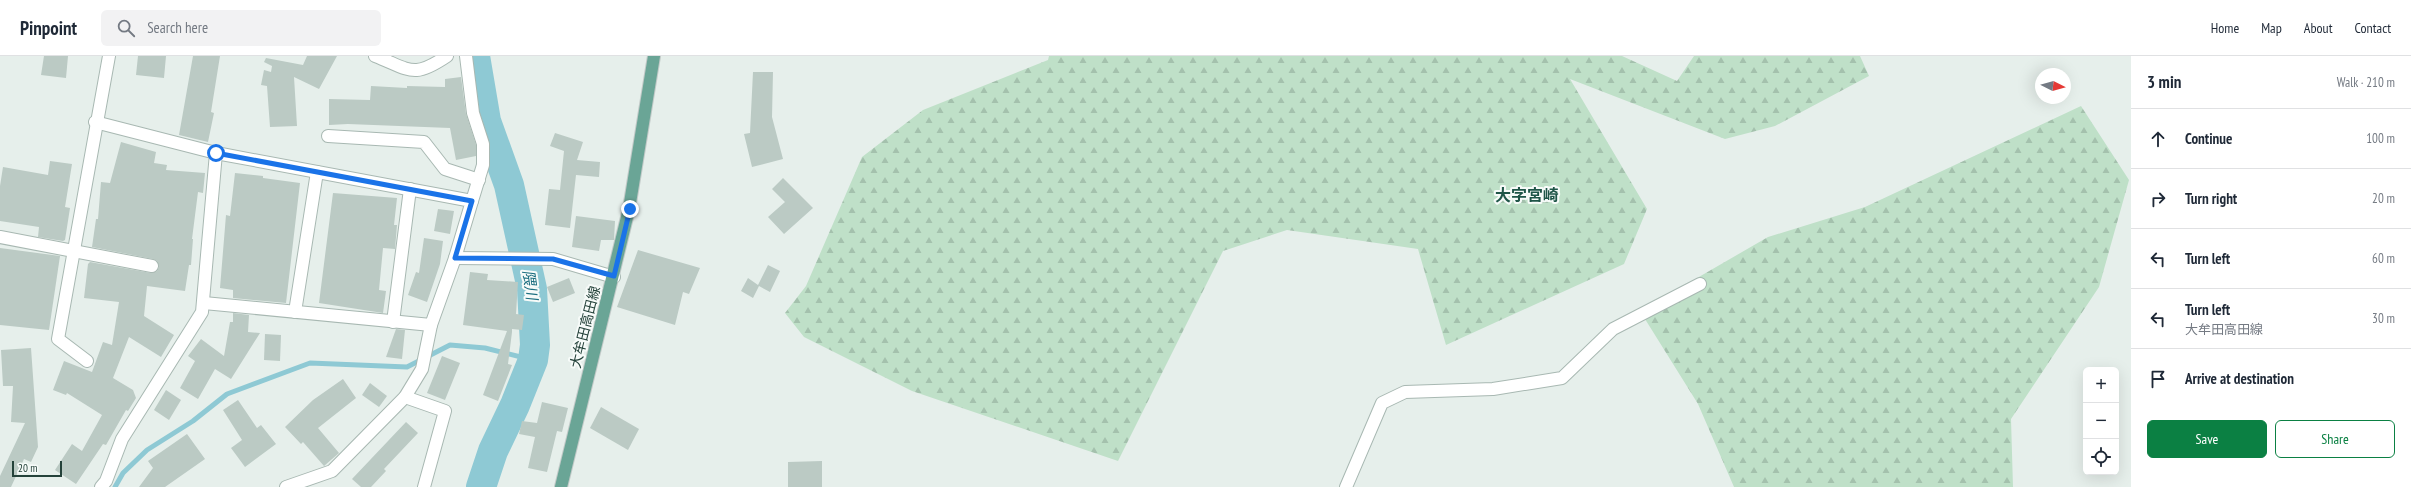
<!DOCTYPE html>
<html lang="en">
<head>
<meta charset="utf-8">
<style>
  :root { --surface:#fff; --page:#f2f2f3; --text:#1f2937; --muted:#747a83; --line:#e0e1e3; --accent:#0b8043 }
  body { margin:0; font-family:"PT Sans Narrow","Noto Sans JP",sans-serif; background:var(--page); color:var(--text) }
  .controls { position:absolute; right:12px; bottom:12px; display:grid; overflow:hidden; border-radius:6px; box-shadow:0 4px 16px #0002 }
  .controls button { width:36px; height:36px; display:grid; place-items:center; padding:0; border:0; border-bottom:1px solid var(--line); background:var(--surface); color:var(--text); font:20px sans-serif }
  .compass { position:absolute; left:2035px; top:12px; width:36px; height:36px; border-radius:50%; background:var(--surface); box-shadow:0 4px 16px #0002; rotate:96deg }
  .scale { position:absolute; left:12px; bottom:10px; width:50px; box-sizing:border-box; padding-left:4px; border:2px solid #24423a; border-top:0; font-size:11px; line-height:14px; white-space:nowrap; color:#24423a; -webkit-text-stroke:3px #f7fbf9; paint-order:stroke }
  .stop { position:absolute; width:12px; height:12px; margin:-9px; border:3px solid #1a73e8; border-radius:50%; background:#fff }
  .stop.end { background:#1a73e8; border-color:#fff; box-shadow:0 1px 4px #0008 }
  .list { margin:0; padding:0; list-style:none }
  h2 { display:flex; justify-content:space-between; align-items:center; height:52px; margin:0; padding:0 16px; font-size:17px }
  h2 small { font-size:13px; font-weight:400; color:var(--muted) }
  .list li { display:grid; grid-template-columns:26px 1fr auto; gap:12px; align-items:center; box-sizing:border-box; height:60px; padding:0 16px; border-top:1px solid var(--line) }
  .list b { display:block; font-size:15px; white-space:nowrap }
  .list p { margin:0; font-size:13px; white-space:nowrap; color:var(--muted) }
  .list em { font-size:13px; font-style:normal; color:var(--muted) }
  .actions { display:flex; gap:8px; padding:12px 16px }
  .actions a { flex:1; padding:9px 0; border:1px solid var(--accent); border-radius:6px; text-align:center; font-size:14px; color:var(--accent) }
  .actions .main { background:var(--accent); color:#fff }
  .icon { flex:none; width:22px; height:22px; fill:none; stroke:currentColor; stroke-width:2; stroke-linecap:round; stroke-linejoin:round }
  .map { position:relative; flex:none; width:2131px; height:431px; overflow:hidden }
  header { display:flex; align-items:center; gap:24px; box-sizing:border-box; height:56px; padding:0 20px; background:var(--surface); border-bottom:1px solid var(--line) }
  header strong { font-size:19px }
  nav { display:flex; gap:22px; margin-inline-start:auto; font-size:14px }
  .search { width:280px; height:36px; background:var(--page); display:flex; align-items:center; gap:10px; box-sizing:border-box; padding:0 14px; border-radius:6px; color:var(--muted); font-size:15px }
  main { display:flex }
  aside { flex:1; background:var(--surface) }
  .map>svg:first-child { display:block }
  .forest { fill:url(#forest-firs) }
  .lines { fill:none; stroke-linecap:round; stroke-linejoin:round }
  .stream { stroke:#8ec9d4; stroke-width:5 }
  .river { stroke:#8ec9d4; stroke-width:30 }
  .building { fill:#bbcac4 }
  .minor-casing { stroke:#a8b8b2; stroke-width:14 }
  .major-casing { stroke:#c2cac8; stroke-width:14 }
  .minor { stroke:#fff; stroke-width:12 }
  .major { stroke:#6aa596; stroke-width:12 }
  .route { stroke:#1a73e8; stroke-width:5 }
  .labels { text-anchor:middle; stroke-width:4; stroke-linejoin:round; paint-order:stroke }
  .street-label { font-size:14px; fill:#24423a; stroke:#f7fbf9 }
  .water-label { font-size:15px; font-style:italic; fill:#1c6f80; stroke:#f7fbf9 }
  .quarter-label { font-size:16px; font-weight:bold; fill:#1f5548; stroke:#f7fbf9 }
</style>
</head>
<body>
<header>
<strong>Pinpoint</strong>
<div class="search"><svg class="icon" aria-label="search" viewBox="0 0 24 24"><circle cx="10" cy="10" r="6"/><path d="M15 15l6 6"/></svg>Search here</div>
<nav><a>Home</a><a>Map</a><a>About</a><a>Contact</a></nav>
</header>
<main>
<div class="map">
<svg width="2131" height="431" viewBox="0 0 2131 431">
  <defs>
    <pattern id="forest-firs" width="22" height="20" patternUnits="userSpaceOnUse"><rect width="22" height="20" fill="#bfe0c8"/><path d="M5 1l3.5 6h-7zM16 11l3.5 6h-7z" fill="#a4c1ad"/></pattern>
  </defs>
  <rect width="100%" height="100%" fill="#e6efeb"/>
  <g class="forest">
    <path d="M1049 0H1622L1677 25 1694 0H1860L1869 20 1775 70 1725 83 1570 23 1647 153 1624 208 1446 289 1418 193 1287 174 1223 195 1118 405 912 335 804 281 785 257 806 230 862 101 923 54 1048 4Z"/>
    <path d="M2081 50 2129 124 2099 231 2011 363 2013 431H1734L1698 348 1640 255 1768 181 1865 151Z"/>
  </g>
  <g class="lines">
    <path class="stream" d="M115 431 123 417 147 394 193 365 227 338 310 307 407 311 450 289 485 292 533 304"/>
    <path class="river" d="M475 0 486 65 509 129 532 233 535 289 533 304 515 349 493 395 481 431"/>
  </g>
  <g class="building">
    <path d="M44 0H68L66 22 41 19Z"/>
    <path d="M138 0H166L164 22 136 19Z"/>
    <path d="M193 0H220L211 56 214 57 208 86 179 79Z"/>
    <path d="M307 0H337L319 33 294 21 297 70 270 71 267 30 261 29 264 14 271 16 272 10 264 6 266 2 303 9Z"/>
    <path d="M753 16H773L772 61 783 103 752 111 744 78 750 77Z"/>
    <path d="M461 21 466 58 476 89V100L456 104 450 72 348 68 329 69V43L370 44 371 30 407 32V30L445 31V23Z"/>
    <path d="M555 77 583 86 577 104 600 106 599 121 576 119 570 172 545 169 549 133 560 134 564 95 550 90Z"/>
    <path d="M121 86 156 96 154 107 167 109 166 114 205 117 203 137 198 136 192 183H193L191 209H189L185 235 147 230 144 260 174 279 161 301 129 281 113 322 133 334 136 342 128 355 126 354 106 389 103 388 76 428 55 414 72 388 82 395 102 359 67 337 66 339 53 334 64 305 92 316 103 286 112 289 119 246 84 242 88 208 90 206 151 217 157 215 159 211 157 205 153 203 92 191 96 163H98L101 126 110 127Z"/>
    <path d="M50 105 72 108 65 151 70 152 65 184 63 185 38 181 39 171 0 165V130L3 111 48 119Z"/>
    <path d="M235 117 263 120V122L300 127 286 247 233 242V234L220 232 226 159 230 160Z"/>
    <path d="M783 122 813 152 784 178 768 161 785 146 772 133Z"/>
    <path d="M333 137 397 142 394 169H397L395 193 383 192 379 234 386 235 383 257 319 247Z"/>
    <path d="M438 153 454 155 450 178 434 175Z"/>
    <path d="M576 160 615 165 614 184H601L599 195 572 191Z"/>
    <path d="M424 182 443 185 440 208 427 246 408 239 416 216 419 217Z"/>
    <path d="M0 192 60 200 49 274 0 269Z"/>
    <path d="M638 194 700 212 689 238 683 236 675 269 617 251Z"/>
    <path d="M768 209 780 215 770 236 759 230 753 242 741 235 748 222 758 229Z"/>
    <path d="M470 216 488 218 487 224 518 226 516 258 524 259 522 274 512 273V276L509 275 512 276 508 308 512 309 498 345 483 339 507 275 463 269Z"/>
    <path d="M569 222 575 237 553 246 547 231Z"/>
    <path d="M233 257 249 259 248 276 260 277 231 323 215 313 198 343 180 332 195 305 188 300 201 283 224 300 230 266H233Z"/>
    <path d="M396 273 405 274 402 303 386 301Z"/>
    <path d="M265 278 281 279 280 305 264 304Z"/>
    <path d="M31 292 38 391 31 406 24 403 11 431H0V420L25 367 11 366 13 330H3L1 294Z"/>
    <path d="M442 300 460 307 445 344 427 337Z"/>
    <path d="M343 323 356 342 318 372 339 397 324 410 303 386 301 388 285 371 313 344Z"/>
    <path d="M370 327 387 340 379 351 362 339Z"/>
    <path d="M166 334 181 344 169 364 154 354Z"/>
    <path d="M238 344 257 372 261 369 276 388 245 411 231 392 242 384 223 354Z"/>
    <path d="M542 346 568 352 562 376 557 375 547 416 528 412 535 381 519 378 522 365 537 367Z"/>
    <path d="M601 351 639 373 628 394 590 372Z"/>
    <path d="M406 366 418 377 384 413 386 415 371 431H361L352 423Z"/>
    <path d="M187 378 205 403 165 431H139L153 412 148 405Z"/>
    <path d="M822 405V431H788V406Z"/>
  </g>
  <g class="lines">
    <g class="minor-casing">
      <g id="minor">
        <path d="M375 0C411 14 413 23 447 0"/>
        <path d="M466 0 473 57 483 88V109L472 145"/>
        <path d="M95 66 216 97 472 145 455 202 431 269 204 247"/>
        <path d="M328 80 424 86 445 113 479 124"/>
        <path d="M0 181 152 210"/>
        <path d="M455 202 553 203 614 221"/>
        <path d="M295 256 317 116"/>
        <path d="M393 266 410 133"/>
        <path d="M87 305 58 283 109 0"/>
        <path d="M405 341 445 355 424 431"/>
        <path d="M101 431 106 425 122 383 202 256 216 97"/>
        <path d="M286 431 332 415 405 341 422 313 431 269"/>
        <path d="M1346 431 1382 347 1405 336 1493 333 1562 322 1613 273 1700 228"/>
      </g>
    </g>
    <g class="major-casing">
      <path id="major" d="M561 431 629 153 654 0"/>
    </g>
    <use href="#minor" class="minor"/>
    <use href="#major" class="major"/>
  </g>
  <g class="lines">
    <path class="route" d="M216 97 472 145 455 202 553 203 614 220 630 153"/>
  </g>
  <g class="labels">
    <g class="street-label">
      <text transform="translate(585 271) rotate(-76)" y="5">大牟田高田線</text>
    </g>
    <g class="water-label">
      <text transform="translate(530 229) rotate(82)" y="5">隈川</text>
    </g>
    <g class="quarter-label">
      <text x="1527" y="145">大字宮崎</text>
    </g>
  </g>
</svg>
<div class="controls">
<button>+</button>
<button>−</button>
<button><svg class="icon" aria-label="locate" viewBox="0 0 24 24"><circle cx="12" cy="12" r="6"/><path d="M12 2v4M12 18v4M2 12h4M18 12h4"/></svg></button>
</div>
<svg class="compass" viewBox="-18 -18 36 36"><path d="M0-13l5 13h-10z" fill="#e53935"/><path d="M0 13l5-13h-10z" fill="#747a83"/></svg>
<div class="scale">20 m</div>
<div class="stop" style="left:216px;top:97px"></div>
<div class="stop end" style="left:630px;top:153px"></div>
</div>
<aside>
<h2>3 min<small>Walk · 210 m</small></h2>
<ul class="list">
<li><svg class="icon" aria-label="ahead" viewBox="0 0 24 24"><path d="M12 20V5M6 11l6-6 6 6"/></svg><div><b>Continue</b></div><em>100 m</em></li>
<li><svg class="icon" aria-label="right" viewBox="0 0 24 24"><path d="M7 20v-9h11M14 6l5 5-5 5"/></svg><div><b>Turn right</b></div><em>20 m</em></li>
<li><svg class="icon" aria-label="left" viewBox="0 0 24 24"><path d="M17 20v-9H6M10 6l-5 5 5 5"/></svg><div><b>Turn left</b></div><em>60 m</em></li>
<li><svg class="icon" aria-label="left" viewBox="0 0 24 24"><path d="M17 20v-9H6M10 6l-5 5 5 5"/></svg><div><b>Turn left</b><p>大牟田高田線</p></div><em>30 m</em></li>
<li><svg class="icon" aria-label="arrive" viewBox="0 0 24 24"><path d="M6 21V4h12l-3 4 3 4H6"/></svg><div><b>Arrive at destination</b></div></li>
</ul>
<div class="actions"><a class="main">Save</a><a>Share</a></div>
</aside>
</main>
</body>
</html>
